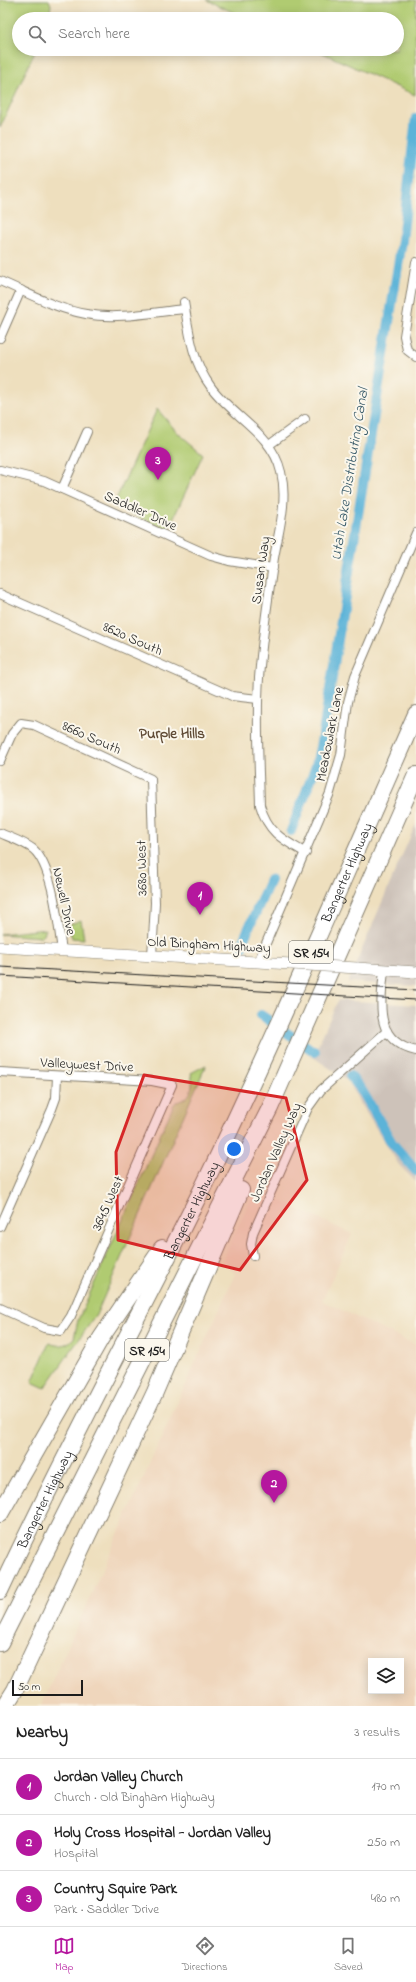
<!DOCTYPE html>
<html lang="en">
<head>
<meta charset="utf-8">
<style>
  :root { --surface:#fff; --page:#f6f6f6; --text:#222; --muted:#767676; --line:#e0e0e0; --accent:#b5179e }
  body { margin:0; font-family:"Indie Flower",sans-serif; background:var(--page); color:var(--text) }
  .controls { position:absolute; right:12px; bottom:12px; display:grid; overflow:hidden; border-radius:0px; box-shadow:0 2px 10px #0003 }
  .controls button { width:36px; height:36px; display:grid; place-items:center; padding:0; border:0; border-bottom:1px solid var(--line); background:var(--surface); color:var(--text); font:20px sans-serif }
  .scale { position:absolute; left:12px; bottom:10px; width:71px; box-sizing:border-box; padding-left:4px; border:2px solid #1c1c1c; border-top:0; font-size:11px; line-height:14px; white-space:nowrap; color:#1c1c1c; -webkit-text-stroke:3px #fbf7ec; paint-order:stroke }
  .you { position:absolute; left:234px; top:1149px; width:14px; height:14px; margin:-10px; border:3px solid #fff; border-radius:50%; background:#1a73e8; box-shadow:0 0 0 6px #1a73e833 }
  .badge { display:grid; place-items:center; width:26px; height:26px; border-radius:50%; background:var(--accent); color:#fff; font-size:13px; font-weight:700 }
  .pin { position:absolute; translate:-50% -33px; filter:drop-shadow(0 1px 2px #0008) }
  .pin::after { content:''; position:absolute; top:21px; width:14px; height:12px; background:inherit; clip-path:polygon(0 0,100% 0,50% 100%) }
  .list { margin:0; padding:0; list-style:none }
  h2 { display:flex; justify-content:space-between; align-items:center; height:52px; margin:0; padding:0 16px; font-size:17px }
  h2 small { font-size:13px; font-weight:400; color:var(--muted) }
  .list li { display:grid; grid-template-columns:26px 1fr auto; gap:12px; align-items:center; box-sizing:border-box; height:56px; padding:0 16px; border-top:1px solid var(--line) }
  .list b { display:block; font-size:15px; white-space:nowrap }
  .list p { margin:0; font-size:13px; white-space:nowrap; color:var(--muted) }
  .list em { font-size:13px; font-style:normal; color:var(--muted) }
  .icon { flex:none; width:22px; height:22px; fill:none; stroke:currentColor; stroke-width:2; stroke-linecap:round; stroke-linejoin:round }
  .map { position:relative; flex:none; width:416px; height:1706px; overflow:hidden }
  .search { position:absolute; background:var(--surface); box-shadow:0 2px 10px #0003; left:12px; right:12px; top:12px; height:44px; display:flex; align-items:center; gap:10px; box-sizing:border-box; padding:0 14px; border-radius:22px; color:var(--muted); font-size:15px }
  .sheet { height:220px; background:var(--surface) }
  nav { display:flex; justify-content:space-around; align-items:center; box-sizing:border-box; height:56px; border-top:1px solid var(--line); background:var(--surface); font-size:11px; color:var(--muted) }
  nav a { display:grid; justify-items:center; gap:2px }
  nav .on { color:var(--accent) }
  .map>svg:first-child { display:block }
  .built { fill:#efd6bc; fill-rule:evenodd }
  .industrial { fill:#cdc2b9 }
  .green { fill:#b0cb71; stroke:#667446 }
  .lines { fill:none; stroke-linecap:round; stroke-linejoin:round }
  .canal { stroke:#5bb3d8; stroke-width:10 }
  .minor-casing { stroke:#857e6d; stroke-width:10 }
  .tertiary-casing { stroke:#857e6d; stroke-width:12 }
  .motorway-casing { stroke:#857e6d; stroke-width:18 }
  .minor { stroke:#fff; stroke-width:8 }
  .tertiary { stroke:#fff; stroke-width:11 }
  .motorway { stroke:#fff; stroke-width:16 }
  .tram { stroke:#1c1c1c; stroke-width:1 }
  .tertiary-bridge-casing { stroke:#857e6d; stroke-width:12; stroke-linecap:butt }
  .tertiary-bridge { stroke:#fff; stroke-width:11 }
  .marked { fill:#d62828; fill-opacity:0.2; stroke:#d62828; stroke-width:3; stroke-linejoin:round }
  .labels { text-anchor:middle; stroke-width:4; stroke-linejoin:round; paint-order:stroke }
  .shield { fill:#fbf7ec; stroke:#5f5e5a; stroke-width:1 }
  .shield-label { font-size:13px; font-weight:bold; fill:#1c1c1c }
  .street-label { font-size:14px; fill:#1c1c1c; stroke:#fbf7ec }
  .water-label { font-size:15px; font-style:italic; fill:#355867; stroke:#fbf7ec }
  .neighbourhood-label { font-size:15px; font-weight:bold; fill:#604b36; stroke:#fbf7ec }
</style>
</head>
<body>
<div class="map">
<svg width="416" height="1706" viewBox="0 0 416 1706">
  <rect width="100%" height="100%" fill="#fbf7ec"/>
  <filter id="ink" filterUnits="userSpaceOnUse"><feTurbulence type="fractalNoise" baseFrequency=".025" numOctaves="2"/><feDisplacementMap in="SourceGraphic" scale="8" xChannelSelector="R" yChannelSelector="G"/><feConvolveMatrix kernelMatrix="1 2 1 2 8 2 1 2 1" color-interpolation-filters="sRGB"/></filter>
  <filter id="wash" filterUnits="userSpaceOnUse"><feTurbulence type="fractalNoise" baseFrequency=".012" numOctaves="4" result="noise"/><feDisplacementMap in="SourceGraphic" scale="16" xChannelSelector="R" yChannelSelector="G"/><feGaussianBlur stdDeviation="0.9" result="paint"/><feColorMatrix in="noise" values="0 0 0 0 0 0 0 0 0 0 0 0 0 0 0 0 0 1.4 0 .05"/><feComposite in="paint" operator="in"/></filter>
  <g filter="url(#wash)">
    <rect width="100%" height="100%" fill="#eedfbe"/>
    <path class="built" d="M255 1189 352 1234 322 1301 416 1345V1706H41L235 1274 223 1260ZM371 1661H401V1691H371Z"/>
    <g class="industrial">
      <path d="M416 824V986L348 982 400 860Z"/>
      <path d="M338 1000 416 1005V1182L399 1165 358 1100 349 1081 313 1057Z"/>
    </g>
    <g class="green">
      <path d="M0 0H49L51 5 49 19H19V49H36L0 128Z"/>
      <path d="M206 0H416L415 95 314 49H397V19H248Z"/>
      <path d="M157 409 177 432 203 454 168 530 113 506Z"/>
      <path d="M81 920 84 939 72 938 68 925Z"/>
      <path d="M46 929 44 935 41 937 0 934Z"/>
      <path d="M206 1065 96 1315 45 1388 32 1382 49 1343C59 1347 66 1346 74 1338L78 1320 174 1104C177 1101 182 1101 186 1098 193 1092 193 1082 191 1073Z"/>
    </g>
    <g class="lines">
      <g class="canal">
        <path d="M291 831 316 766 323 733 402 241 416 118"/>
        <path d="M243 947 244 939 270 880"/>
        <path d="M261 1015 315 1052"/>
        <path d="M350 1076 361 1089 392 1143 416 1171"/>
      </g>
    </g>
  </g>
  <g filter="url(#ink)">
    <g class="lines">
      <g class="minor-casing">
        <g id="minor">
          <path d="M416 262 404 336 407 350 416 357"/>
          <path d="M0 281C28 293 56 309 86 314 118 320 153 312 185 309"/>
          <path d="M184 302C189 332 192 361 211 387 233 417 272 433 281 472 288 500 279 530 274 558 268 598 262 638 259 678 256 720 259 763 260 805 268 833 283 840 306 853"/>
          <path d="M0 338 21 290"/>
          <path d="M269 445 305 419"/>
          <path d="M0 470 44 481 211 556 229 561 273 568"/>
          <path d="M62 489 87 432"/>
          <path d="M0 594 232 696 258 699"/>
          <path d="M0 761 12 734 21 723 34 725 151 779 155 903 152 956"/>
          <path d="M0 833C11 838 24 842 33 849 53 866 58 924 62 951"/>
          <path d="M258 962 330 793 341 755 348 702 355 676 416 533"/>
          <path d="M384 970C381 1003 373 1041 416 1051"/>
          <path d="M0 1072 152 1081 172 1085 71 1316 61 1331 44 1328 0 1308"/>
          <path d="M0 1227 52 1109 56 1098 57 1076"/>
          <path d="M253 1256 251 1244 253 1233 308 1108 321 1090 387 1031"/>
        </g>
      </g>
      <g class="tertiary-casing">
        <g id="tertiary">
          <path d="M0 947 291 964"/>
          <path d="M357 968 416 972"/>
        </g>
      </g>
      <g class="motorway-casing">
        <g id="motorway">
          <path d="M0 1514 101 1338 162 1248"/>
          <path id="s1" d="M0 1591C64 1453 137 1321 204 1185 279 1030 346 872 416 714"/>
          <path d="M0 1643 270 1108 416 775"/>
          <path d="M5 1706 15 1690 155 1392 241 1190"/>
        </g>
      </g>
      <use href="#minor" class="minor"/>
      <use href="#tertiary" class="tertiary"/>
      <use href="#motorway" class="motorway"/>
      <g class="tram">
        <path d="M0 967 416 990"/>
        <path d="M0 976 416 1000"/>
      </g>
      <g class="tertiary-bridge-casing">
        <path id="tertiary-bridge" d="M291 964 357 968"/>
      </g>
      <use href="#tertiary-bridge" class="tertiary-bridge"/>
    </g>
  </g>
  <path class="marked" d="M144 1075 286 1098 307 1180 240 1270 118 1240 116 1152Z"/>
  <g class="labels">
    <g class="shield">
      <rect x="289" y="941" width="44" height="22" rx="3"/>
      <rect x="125" y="1339" width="44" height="22" rx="3"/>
    </g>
    <g class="shield-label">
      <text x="311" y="957">SR 154</text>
      <text x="147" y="1355">SR 154</text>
    </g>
    <g class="street-label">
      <text transform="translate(141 510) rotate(24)" y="5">Saddler Drive</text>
      <text transform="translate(260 570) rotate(-82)" y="5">Susan Way</text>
      <text transform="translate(133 638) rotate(24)" y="5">8620 South</text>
      <text transform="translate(329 734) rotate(-79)" y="5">Meadowlark Lane</text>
      <text transform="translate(92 737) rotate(24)" y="5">8660 South</text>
      <text transform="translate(141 868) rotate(-91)" y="5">3680 West</text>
      <text dy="5" stroke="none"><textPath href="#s1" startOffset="798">Bangerter Highway</textPath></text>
      <text transform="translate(65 901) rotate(78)" y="5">Newell Drive</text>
      <text transform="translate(209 944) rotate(3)" y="5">Old Bingham Highway</text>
      <text transform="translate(87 1064) rotate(3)" y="5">Valleywest Drive</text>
      <text transform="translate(275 1152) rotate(-66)" y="5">Jordan Valley Way</text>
      <text transform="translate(107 1203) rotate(-66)" y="5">3645 West</text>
      <text dy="5" stroke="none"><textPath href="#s1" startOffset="426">Bangerter Highway</textPath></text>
      <text dy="5" stroke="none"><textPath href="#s1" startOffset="102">Bangerter Highway</textPath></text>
    </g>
    <g class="water-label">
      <text transform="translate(349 474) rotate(-81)" y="5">Utah Lake Distributing Canal</text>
    </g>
    <g class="neighbourhood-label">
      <text x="172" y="738">Purple Hills</text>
    </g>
  </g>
</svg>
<div class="controls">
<button><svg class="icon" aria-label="layers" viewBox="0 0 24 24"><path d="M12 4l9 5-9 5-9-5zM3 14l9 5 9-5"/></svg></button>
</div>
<div class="scale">50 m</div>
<div class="you"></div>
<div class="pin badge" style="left:200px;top:915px">1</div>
<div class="pin badge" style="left:274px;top:1503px">2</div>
<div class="pin badge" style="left:158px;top:480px">3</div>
<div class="search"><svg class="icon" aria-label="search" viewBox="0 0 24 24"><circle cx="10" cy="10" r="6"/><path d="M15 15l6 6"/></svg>Search here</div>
</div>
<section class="sheet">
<h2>Nearby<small>3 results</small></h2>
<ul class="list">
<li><span class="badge">1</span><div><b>Jordan Valley Church</b><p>Church · Old Bingham Highway</p></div><em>170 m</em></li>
<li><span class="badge">2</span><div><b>Holy Cross Hospital - Jordan Valley</b><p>Hospital</p></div><em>250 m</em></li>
<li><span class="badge">3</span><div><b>Country Squire Park</b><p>Park · Saddler Drive</p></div><em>480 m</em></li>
</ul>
</section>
<nav>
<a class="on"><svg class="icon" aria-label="map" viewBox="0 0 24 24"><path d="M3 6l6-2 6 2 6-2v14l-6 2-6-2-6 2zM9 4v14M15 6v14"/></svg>Map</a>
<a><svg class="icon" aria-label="directions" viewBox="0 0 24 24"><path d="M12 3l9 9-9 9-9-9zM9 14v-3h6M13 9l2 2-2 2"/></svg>Directions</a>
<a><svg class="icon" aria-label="saved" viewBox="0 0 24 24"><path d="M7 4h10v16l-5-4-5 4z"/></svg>Saved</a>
</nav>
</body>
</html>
